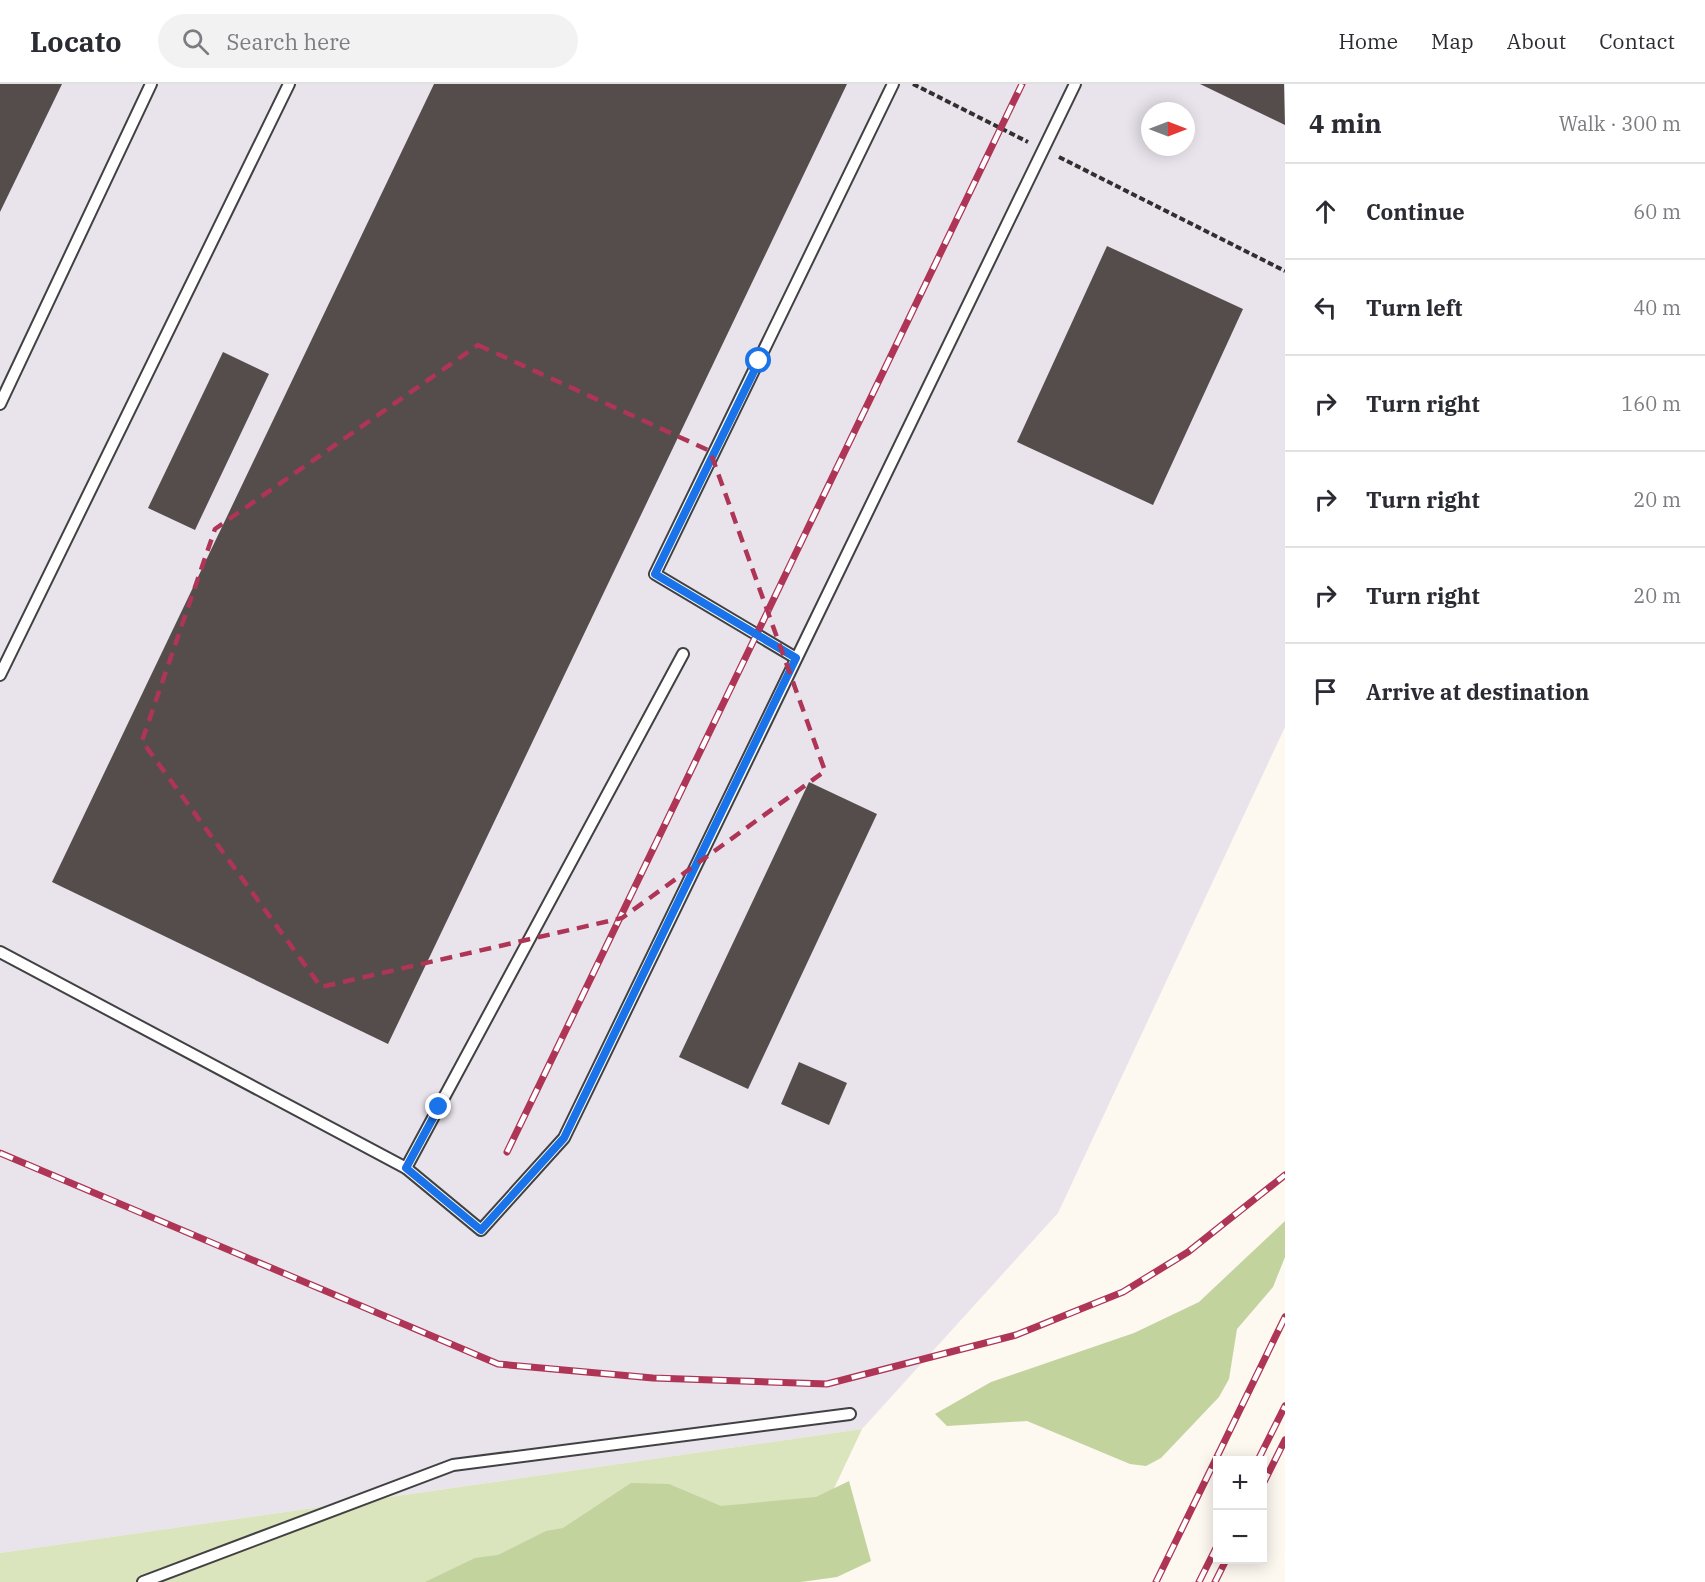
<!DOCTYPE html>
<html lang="en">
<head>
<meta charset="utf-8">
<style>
  :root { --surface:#fff; --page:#f2f2f3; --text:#2b2b33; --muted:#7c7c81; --line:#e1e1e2 }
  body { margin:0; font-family:"IBM Plex Serif",serif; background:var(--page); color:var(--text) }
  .controls { position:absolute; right:18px; bottom:18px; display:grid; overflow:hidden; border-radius:0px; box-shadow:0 3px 15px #0003 }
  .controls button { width:54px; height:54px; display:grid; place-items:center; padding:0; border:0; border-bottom:2px solid var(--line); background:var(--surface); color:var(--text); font:30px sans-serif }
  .compass { position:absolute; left:1141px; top:18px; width:54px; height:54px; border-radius:50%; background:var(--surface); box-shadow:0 3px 15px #0003; rotate:90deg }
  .stop { position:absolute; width:18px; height:18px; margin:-14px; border:4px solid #1a73e8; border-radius:50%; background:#fff }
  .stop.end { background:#1a73e8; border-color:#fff; box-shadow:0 2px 6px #0008 }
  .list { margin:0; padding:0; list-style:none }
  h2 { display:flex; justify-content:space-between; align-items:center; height:78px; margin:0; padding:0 24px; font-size:26px }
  h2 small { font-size:20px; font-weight:400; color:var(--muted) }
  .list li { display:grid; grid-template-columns:39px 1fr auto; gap:18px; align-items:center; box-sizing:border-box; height:96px; padding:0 24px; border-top:2px solid var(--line) }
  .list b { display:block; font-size:22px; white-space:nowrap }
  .list em { font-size:20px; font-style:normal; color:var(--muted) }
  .icon { flex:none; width:33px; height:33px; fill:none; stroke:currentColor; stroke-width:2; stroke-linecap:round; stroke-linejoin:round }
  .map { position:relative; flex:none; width:1285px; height:1498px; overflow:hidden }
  header { display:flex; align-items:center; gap:36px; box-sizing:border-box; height:84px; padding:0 30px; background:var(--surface); border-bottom:2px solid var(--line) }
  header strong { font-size:28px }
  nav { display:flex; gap:33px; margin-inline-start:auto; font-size:21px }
  .search { width:420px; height:54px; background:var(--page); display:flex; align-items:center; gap:15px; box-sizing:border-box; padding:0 21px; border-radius:33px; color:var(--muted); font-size:22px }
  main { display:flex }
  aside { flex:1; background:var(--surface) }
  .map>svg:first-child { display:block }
  .industrial { fill:#e9e3eb; fill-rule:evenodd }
  .green { fill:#dae4bd }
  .forest { fill:#c2d39e }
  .building { fill:#554d4b }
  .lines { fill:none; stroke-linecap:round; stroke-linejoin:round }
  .service-casing { stroke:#414141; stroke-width:14 }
  .path { stroke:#303030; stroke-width:4; stroke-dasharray:6 3; stroke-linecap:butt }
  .service { stroke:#fff; stroke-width:10 }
  .rail-casing { stroke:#ae3556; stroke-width:7 }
  .rail { stroke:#fff; stroke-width:4.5; stroke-dasharray:14; stroke-linecap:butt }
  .route { stroke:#1a73e8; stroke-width:8 }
  .marked { fill:none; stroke:#ae3556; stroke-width:4.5; stroke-dasharray:12 8; stroke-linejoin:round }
</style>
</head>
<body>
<header>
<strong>Locato</strong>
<div class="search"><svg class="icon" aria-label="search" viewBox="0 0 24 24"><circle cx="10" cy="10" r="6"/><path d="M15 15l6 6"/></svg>Search here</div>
<nav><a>Home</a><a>Map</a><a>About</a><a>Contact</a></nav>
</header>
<main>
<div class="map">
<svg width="1285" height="1498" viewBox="0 0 1285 1498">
  <rect width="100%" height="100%" fill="#fdf8f0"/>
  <path class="industrial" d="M0 0H1285V643L1058 1129 862 1345 0 1469ZM1150 27H1186V63H1150Z"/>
  <path class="green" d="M862 1345 790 1498H0V1469Z"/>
  <g class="forest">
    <path d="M1285 1137V1173L1273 1203 1237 1245 1229 1295 1219 1313 1161 1374 1146 1382 1130 1380 1027 1337 947 1342 935 1330 991 1298 1134 1249 1199 1218Z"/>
    <path d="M849 1397 871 1477 837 1493 801 1498H425L475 1474 498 1471 546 1447 563 1444 631 1399 669 1400 721 1422 816 1413Z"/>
  </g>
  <g class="building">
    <path d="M0 0H62L0 128Z"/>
    <path d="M434 0H847L388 960 52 798Z"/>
    <path d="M1200 0H1284L1285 41Z"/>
    <path d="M1107 162 1243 225 1153 421 1017 358Z"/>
    <path d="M223 268 269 290 195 446 148 424Z"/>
    <path d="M809 698 877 730 748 1005 679 973Z"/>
    <path d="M799 978 847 999 829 1041 781 1020Z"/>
  </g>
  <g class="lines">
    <g class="service-casing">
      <g id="service">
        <path d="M0 320 151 0"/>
        <path d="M796 574 655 490 893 0"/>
        <path d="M0 591 289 0"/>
        <path d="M0 868 406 1084 481 1146 564 1054 1075 0"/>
        <path d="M406 1084 683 570"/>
        <path d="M143 1498 453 1381 850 1330"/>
      </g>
    </g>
    <g class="path">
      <path d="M913 0 1028 58"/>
      <path d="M1059 73 1285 187"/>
    </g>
    <use href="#service" class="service"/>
    <g class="rail-casing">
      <g id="rail">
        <path d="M507 1068 1022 0"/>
        <path d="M0 1069 498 1280 653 1294 827 1300 1016 1251 1123 1208 1188 1168 1285 1091"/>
        <path d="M1258 1376 1285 1322"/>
        <path d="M1262 1402 1285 1356"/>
        <path d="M1156 1498 1285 1233"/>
        <path d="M1199 1498 1218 1460"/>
        <path d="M1215 1498 1226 1476"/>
      </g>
    </g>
    <use href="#rail" class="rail"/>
  </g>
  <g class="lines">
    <path class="route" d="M439 1023 406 1084 481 1146 564 1054 796 574 655 490 759 277"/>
  </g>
  <path class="marked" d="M478 261 710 367 825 687 622 834 321 903 142 657 215 445Z"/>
</svg>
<div class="controls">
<button>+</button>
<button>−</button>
</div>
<svg class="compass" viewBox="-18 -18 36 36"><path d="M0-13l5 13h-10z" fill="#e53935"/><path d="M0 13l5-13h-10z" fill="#7c7c81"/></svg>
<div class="stop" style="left:759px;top:277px"></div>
<div class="stop end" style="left:439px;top:1023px"></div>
</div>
<aside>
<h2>4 min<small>Walk · 300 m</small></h2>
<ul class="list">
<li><svg class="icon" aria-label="ahead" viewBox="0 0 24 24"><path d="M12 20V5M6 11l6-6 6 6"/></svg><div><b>Continue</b></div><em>60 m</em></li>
<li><svg class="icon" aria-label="left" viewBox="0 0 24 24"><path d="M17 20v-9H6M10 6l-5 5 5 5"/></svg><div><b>Turn left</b></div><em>40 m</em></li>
<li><svg class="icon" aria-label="right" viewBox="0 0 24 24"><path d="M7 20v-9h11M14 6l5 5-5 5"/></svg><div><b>Turn right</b></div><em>160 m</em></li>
<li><svg class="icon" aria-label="right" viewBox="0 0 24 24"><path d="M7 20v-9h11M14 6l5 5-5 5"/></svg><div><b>Turn right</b></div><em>20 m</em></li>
<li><svg class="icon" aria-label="right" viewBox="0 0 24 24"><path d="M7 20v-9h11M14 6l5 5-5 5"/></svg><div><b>Turn right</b></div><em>20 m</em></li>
<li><svg class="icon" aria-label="arrive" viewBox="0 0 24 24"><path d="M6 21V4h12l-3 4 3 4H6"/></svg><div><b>Arrive at destination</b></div></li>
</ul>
</aside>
</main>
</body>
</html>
